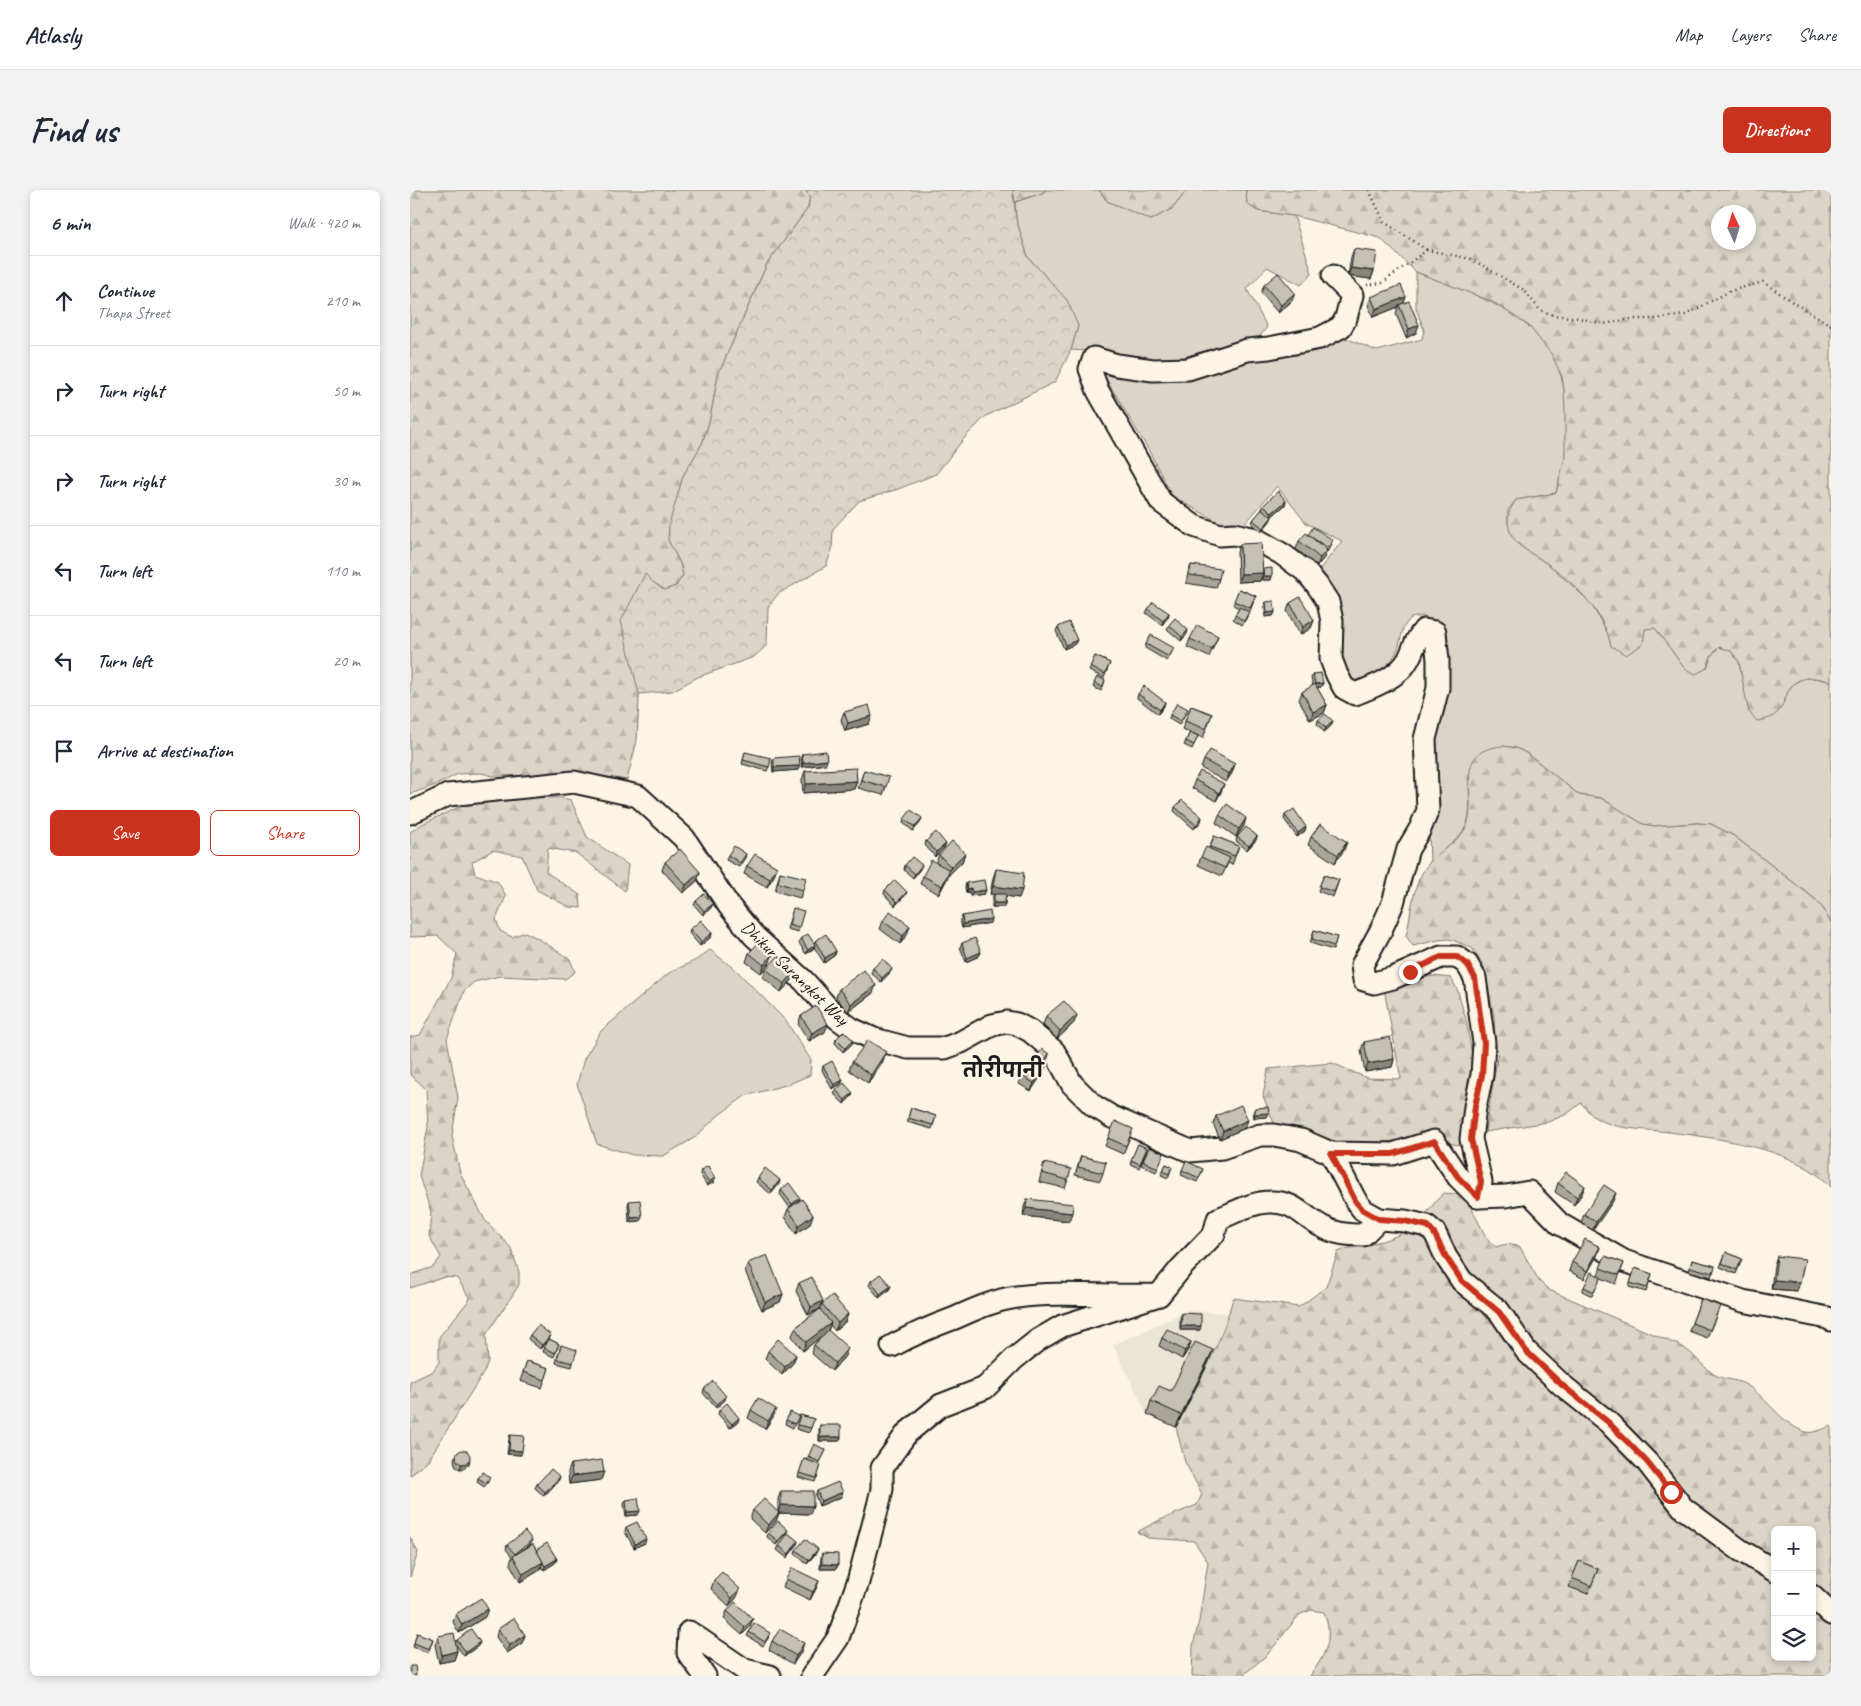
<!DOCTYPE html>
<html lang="en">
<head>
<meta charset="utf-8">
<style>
  :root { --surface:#fff; --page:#f2f2f3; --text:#1f2937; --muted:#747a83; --line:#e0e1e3; --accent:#c8321e }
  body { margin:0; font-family:Caveat,"Playpen Sans Deva",sans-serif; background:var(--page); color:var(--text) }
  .controls { position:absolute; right:15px; bottom:15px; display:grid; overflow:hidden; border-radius:8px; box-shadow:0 2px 8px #0003 }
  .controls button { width:45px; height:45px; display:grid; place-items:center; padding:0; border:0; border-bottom:1px solid var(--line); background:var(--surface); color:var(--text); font:25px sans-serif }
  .compass { position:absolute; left:1301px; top:15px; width:45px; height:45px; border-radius:50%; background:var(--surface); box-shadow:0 2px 8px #0003; rotate:356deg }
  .stop { position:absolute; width:15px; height:15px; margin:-11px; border:4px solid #c8321e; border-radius:50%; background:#fff }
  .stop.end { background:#c8321e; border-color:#fff; box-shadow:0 1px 5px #0008 }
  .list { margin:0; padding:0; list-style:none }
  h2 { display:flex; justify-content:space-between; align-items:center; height:65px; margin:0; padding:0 20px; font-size:21px }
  h2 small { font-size:16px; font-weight:400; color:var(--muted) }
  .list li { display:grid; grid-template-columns:32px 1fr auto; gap:15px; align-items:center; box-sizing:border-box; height:90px; padding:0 20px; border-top:1px solid var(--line) }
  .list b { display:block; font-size:19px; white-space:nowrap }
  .list p { margin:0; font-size:16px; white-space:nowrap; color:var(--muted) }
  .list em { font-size:16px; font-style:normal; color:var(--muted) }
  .actions { display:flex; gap:10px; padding:15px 20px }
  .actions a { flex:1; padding:11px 0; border:1px solid var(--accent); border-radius:8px; text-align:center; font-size:18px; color:var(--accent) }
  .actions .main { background:var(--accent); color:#fff }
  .icon { flex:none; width:28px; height:28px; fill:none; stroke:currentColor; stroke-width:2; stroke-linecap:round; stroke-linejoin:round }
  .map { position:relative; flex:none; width:1421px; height:1486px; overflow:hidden; border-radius:8px }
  header { display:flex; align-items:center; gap:30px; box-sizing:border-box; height:70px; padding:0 25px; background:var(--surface); border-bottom:1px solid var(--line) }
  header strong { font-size:24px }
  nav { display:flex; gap:28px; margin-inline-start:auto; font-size:18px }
  .intro { display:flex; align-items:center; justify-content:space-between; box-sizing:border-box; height:120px; padding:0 30px }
  h1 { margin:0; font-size:35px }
  .button { padding:12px 22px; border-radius:8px; background:var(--accent); color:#fff; font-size:18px; font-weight:700 }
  main { display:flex; gap:30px; padding:0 30px }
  aside { flex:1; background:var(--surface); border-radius:8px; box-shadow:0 2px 8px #0003 }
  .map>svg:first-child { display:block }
  .built { fill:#ebe5d6 }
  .grass { fill:#dbd5c8; stroke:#7c7872 }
  .forest { fill:url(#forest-firs); stroke:#7c7872; fill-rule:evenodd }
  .park { fill:url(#park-crowns); stroke:#7c7872 }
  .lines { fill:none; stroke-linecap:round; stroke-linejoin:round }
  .minor-casing { stroke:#1c1c1c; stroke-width:25 }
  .path { stroke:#1c1c1c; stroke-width:2.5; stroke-dasharray:1 4; stroke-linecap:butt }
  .minor { stroke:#fcf5e5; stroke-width:21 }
  .wall { fill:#a9a59a; stroke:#1c1c1c }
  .shaded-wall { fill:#89867d; stroke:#1c1c1c }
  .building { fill:#c4c0b3; stroke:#1c1c1c }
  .route { stroke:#c8321e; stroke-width:6 }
  .labels { text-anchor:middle; stroke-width:4.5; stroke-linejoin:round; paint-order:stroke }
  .street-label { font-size:18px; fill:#1c1c1c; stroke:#fcf5e5 }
  .quarter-label { font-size:20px; font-weight:bold; fill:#1c1c1c; stroke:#fcf5e5 }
</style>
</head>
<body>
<header>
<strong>Atlasly</strong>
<nav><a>Map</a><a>Layers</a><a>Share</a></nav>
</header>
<div class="intro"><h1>Find us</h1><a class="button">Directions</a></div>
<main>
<aside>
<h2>6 min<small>Walk · 420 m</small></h2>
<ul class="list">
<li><svg class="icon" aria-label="ahead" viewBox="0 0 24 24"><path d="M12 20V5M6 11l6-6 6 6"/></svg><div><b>Continue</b><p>Thapa Street</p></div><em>210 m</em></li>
<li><svg class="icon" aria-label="right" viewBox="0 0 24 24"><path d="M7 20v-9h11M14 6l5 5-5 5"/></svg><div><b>Turn right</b></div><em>50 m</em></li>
<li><svg class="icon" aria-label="right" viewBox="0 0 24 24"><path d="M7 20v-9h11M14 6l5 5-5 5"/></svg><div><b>Turn right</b></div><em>30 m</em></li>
<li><svg class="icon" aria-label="left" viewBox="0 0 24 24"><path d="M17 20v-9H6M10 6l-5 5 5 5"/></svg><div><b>Turn left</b></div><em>110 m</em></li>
<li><svg class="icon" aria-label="left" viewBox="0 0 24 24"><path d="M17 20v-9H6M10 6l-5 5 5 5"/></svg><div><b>Turn left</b></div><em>20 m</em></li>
<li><svg class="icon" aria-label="arrive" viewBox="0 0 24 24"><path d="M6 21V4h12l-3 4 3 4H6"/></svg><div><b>Arrive at destination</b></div></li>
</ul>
<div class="actions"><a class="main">Save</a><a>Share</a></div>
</aside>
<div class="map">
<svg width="1421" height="1486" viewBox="0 0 1421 1486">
  <defs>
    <pattern id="forest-firs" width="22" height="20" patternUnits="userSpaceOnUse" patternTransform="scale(1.25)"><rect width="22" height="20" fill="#dbd5c8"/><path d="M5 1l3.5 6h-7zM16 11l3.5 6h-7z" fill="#bbb6ab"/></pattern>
    <pattern id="park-crowns" width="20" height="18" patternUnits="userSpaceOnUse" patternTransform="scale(1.25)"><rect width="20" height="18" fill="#dbd5c8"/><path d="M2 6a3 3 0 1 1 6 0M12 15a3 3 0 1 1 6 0" fill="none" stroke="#bbb6ab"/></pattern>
  </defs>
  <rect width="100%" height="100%" fill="#fcf5e5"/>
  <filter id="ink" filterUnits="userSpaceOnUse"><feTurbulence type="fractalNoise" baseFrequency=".02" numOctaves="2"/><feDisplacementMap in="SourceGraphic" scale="10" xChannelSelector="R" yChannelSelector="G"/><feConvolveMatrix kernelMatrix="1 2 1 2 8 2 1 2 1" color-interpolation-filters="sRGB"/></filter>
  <g filter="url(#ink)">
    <path class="built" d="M777 1121 819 1123 798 1173 766 1237 737 1224 703 1155Z"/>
    <g class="grass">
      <path d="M636 0H689L697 11 741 30 763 18 777 0H836L837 14 848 21 884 26 902 83 891 95 857 77 837 99 857 137 847 150 783 164 760 172 698 162 661 160 668 136 635 86 618 67 606 29 605 12 632 3Z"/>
      <path d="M1006 82C1060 103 1133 123 1151 186 1158 210 1157 242 1155 266 1154 279 1148 291 1146 303L1106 310 1098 320V333L1109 355 1142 377 1180 412 1198 444 1201 456 1235 439 1245 437 1275 479 1297 478 1301 466 1309 457 1321 461 1329 472 1339 522 1369 521C1375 506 1381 488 1400 488 1407 488 1414 490 1421 491V733L1414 720 1406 710 1324 646 1301 634 1287 633 1245 636 1233 634 1191 608 1169 605 1118 564 1106 558 1093 556 1058 585C1059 600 1062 623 1056 636 1049 651 1031 662 1020 672L1019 640 1029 434 1012 426 1001 428C992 437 993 440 990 452 986 468 974 483 958 489 953 491 947 490 942 490L933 472 906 384 932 351 896 333 867 296 834 335 835 342 812 334 762 306 738 259 692 182 775 186 931 146 967 161 1012 149 1014 140 1006 118Z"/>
      <path d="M300 760 327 781 376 831 401 870 400 885 379 894 335 906 309 925 284 948 253 966 223 965 187 954 167 894 174 869 191 841 259 783 286 770Z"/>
    </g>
    <g class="forest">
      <path d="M0 0H395L400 6 398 18 357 74 308 185 300 229 292 254 273 286 258 350 270 373 273 385 266 396 255 400 244 393 235 384 227 550 217 590 178 584 83 586 71 583 48 584 26 595 0 604Z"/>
      <path d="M603 0H636L632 3 605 12Z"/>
      <path d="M689 0H777L763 18 741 30 697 11Z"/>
      <path d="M836 0H1421V491C1413 490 1405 487 1397 488 1374 492 1379 509 1368 522 1362 528 1355 530 1347 531L1339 522 1336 509 1329 472 1321 461 1309 457 1301 466 1297 478 1286 484 1275 479 1245 438 1235 439 1233 454 1216 465 1201 456C1194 423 1168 397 1142 377 1129 367 1111 360 1102 346 1095 332 1098 321 1106 310L1146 303 1155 267V224L1154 200 1152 187 1142 165 1119 136 1083 112 1006 82 970 48 884 26 848 21 837 14ZM1308 22H1338V52H1308Z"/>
      <path d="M1093 556 1106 558 1118 564 1169 605 1191 608 1233 634 1245 636 1287 633 1301 634 1324 646 1406 710 1414 720 1421 733V997C1386 957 1302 947 1250 941 1228 939 1204 939 1184 927 1179 923 1175 917 1171 913L1157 924 1138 932 1075 942 1088 863 1085 852 1084 827 1074 777 1062 758 1040 749 1028 750 1003 756 996 746C1002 721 1002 693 1019 673 1030 660 1051 651 1057 635 1068 603 1041 560 1093 556Z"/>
      <path d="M148 607 161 610 177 647 218 675 215 701 166 663 138 658 136 682 170 705 171 718 159 717 127 700 112 666 83 660 62 672 65 684 88 692 96 706 86 729 90 741 102 747 115 742 127 748 160 769 165 782 155 789 90 786 64 792 54 801 37 849 48 908 42 946 50 983 75 1030 101 1058 109 1082V1095L76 1145 78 1171 74 1182 18 1270 0 1286V1192L23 1181 29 1172V1147L60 1109 47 1088 35 1087 0 1098V1085L23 1077 31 1067 19 1046 21 1022 9 986 18 937 16 899 0 884V847L10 845 41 788 47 764 28 746 0 747V642L12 634 49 617 93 609Z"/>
      <path d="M1023 786 1041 788 1047 799 1056 830 1065 882 1055 956 1025 951 1000 950 957 953 932 958 868 943 853 906 858 879 922 873 957 888 991 889 974 799 998 791Z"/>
      <path d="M1034 1003 1047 1004 1059 1013 1076 1047 1085 1057 1097 1054 1110 1057 1129 1091 1139 1100 1273 1157C1284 1164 1291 1175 1302 1183 1312 1191 1329 1188 1341 1198 1359 1211 1372 1234 1395 1242 1403 1244 1413 1239 1421 1236V1486H900C916 1464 924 1448 914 1422L901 1420 889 1425 857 1465 832 1486H782L783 1456 789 1431 798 1372 784 1351 738 1348 727 1342 750 1330 787 1315 792 1304 775 1272 766 1237C787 1196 812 1153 823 1108L889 1117 916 1097 928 1062C947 1053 969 1055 988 1045 996 1041 1013 1028 1018 1021 1024 1014 1027 1009 1034 1003ZM1365 1340H1402V1467H1365Z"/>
      <path d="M0 1347 8 1362 0 1387Z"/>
    </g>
    <path class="park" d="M395 0H603L606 29 618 67 657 110 668 136 661 160 645 192 576 226 556 246 526 284 488 299 449 311 423 339 422 360 416 376 368 404 358 417 357 455 344 467 288 487 262 501 229 504 211 431 235 384 244 393 255 400 266 396 273 385 270 373 258 350 259 335 273 286 292 254 300 229 308 185 357 74 398 18 400 6Z"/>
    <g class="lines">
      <g class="minor-casing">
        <g id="minor">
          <path d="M923 86 942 105 936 128 931 137 910 148 859 158 837 160 778 179 743 180 707 175 684 168 680 179 688 201 751 312 784 336 810 345 824 344 846 349 872 364 895 381 907 395 918 412 922 431 921 469 927 485 934 498 945 504C963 497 990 487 999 468 1005 456 1005 450 1014 440L1025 442 1028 470V498L1015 549 1018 620 1010 639 998 659 983 713 971 740 952 775 954 790 964 793 983 788 1031 767H1047L1057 774 1065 788 1074 853 1072 885 1065 917 1061 949 1071 992 1068 1007"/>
          <path d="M0 623 38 605 164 592 228 606 274 648 319 716 344 746 394 791 427 828 442 839 464 849 498 858H535L551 852 582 835 597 832 607 834 620 841 644 861 662 894 684 916 702 927 780 961 812 958 850 945H864L891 950 921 963 983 964 1024 951 1048 987 1068 1007 1096 1006 1119 1002 1150 1034 1214 1071 1333 1111 1418 1128 1421 1130"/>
          <path d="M921 963 946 1011 953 1020 969 1029 995 1031 1017 1036 1025 1043 1036 1067 1052 1091 1089 1121 1116 1161 1152 1195 1198 1232 1237 1272 1273 1318 1330 1360 1365 1381"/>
          <path d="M482 1156C502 1145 523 1136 545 1128 565 1119 585 1110 607 1107 653 1101 702 1107 749 1105L771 1078 804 1044 808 1029C824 1023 842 1012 860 1012 884 1011 892 1026 911 1036 925 1044 938 1045 953 1045L969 1029"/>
          <path d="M1402 1406 1421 1424"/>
          <path d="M295 1486 278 1463 279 1442 335 1480 360 1486"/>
          <path d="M402 1486 428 1448 448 1392 468 1316 472 1299V1278L497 1243 531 1215 575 1198 604 1169 628 1150 652 1136 749 1105"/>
        </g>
      </g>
      <g class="path">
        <path d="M959 0 974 32 1017 60"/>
        <path d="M957 95 972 93 1017 60 1061 69 1114 100 1130 120 1143 125 1169 128 1194 134 1221 129H1245L1275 125 1320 101 1353 92 1384 113 1421 135"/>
      </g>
      <use href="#minor" class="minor"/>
    </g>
    <g class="wall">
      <path d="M944 59 964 81 961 89 938 86 941 67Z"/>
      <path d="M854 95 882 111 868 123 851 103Z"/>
      <path d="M961 107H996L993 114 1006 143 996 148 986 124 988 117 963 127 958 115Z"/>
      <path d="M876 311 875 315 861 327 860 331 851 342 842 334 843 330 853 319H852L854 315Z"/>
      <path d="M898 345 922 354 917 362 916 361 914 368 907 376 886 359 889 351Z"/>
      <path d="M830 354 853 380 862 386 861 390H852V386L850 391 828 392 827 362Z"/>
      <path d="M781 375 809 389 806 398 776 393 778 383Z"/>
      <path d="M829 399 846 406 838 426 832 435 823 429 825 425 829 418 823 415Z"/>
      <path d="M856 412 865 422 863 426 855 427 854 416Z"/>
      <path d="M880 413 904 430 901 438 890 445 877 421Z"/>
      <path d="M738 419 759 423 758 427 752 435 736 423Z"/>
      <path d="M759 435 777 444 771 451 757 439Z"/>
      <path d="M648 437 665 454 654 459 646 441Z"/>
      <path d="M808 446 799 467 777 457 780 449Z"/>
      <path d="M736 454 762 462 757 471 735 458Z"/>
      <path d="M685 466 700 473 694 488 679 481Z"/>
      <path d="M903 484 913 493 911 497 907 498 917 515 914 523 900 530 889 510 892 502 903 496 901 488Z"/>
      <path d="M687 487 695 490 691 501 683 497Z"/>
      <path d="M728 504 754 516 748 524 727 508Z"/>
      <path d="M781 516 802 524 793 548 784 544 788 546 782 559 774 555 780 542 772 539Z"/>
      <path d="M778 519 769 535 759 529 760 525Z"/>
      <path d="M434 522 459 534 435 541 431 530Z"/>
      <path d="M908 530 923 531 921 536 914 542 907 534Z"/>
      <path d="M335 562 359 577 357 581 332 574Z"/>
      <path d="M392 564 416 574 392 577 391 569Z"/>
      <path d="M364 568 388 580 363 582 362 572Z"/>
      <path d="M794 570 825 574 822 583 816 592 791 578Z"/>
      <path d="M454 580 476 597 473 605 448 598Z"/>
      <path d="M395 581 447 591 444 599 393 603 392 590Z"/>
      <path d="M785 590 814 594 811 602 806 611 782 598Z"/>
      <path d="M765 617 791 632 784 639 764 621Z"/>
      <path d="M809 625 834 636 826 647 806 633Z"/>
      <path d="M875 625 895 641 887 647 874 629Z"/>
      <path d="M494 629 510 633 503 641 493 633Z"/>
      <path d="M804 646 829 656 822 675 818 673 812 686 788 675 791 667 799 658Z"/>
      <path d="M847 646 846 650 837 660 826 651 827 647Z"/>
      <path d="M901 647 934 660 925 673 898 655Z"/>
      <path d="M516 651 536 654 534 658 525 667 515 655Z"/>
      <path d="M555 663 552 672 539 685 529 704 510 694 513 686 526 672 529 665Z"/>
      <path d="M336 664 335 668 329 677 316 670 318 665Z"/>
      <path d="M255 672 290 682 287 691 273 703 252 680Z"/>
      <path d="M495 675 510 679 503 688 494 680Z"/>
      <path d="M337 676 364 686 357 697 334 684Z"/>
      <path d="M586 679 609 708 596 706 595 713 594 717H582V708L584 705 580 704 583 688Z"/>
      <path d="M370 682 393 700 390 708 365 701Z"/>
      <path d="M914 685 929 690 923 707 908 701Z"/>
      <path d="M556 693 576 700 574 704 560 706 559 702 556 703 555 697Z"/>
      <path d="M475 700 495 706 485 716 474 704Z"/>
      <path d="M286 711 301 718 293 725 284 715Z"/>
      <path d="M382 722 389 738 388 742 377 739Z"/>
      <path d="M552 726 580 733 552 738 550 730Z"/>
      <path d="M473 731 497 745 490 754 470 739Z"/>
      <path d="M280 739 302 743 301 747 290 756 279 743Z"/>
      <path d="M904 740 927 747 923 760 900 753Z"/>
      <path d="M391 748 404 753 405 751 426 761 425 765 414 773 404 757 403 759 396 764 389 753Z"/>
      <path d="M552 753 571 762 569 766 556 772 550 757Z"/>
      <path d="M339 763 360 772 351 783 336 772Z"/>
      <path d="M463 778 480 783 471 792 461 783Z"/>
      <path d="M356 779 383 789 371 802 353 787Z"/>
      <path d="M429 799 463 803 438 822 426 807Z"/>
      <path d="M391 826 415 842 399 851 388 834Z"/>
      <path d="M636 826 664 833 647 849 633 835Z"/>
      <path d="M426 849 442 854 433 862 425 853Z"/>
      <path d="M954 852 984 869 982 877 955 882 951 860Z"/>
      <path d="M476 862 473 871 458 893 439 880 442 872Z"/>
      <path d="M639 864 638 868 635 872 634 881 621 901 609 894 612 886 627 866Z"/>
      <path d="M413 876 433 890 431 894 422 899 412 880Z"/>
      <path d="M426 900 443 903 441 907 434 914 424 904Z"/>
      <path d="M501 918 526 926 522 939 497 932Z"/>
      <path d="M845 918 859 923 857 927 844 928 843 922Z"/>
      <path d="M806 926 835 938 810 949 803 934Z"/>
      <path d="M720 947 713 964 695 956 698 948Z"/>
      <path d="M728 954 737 958 729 978 720 974Z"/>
      <path d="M739 957 754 963 746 982 731 975Z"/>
      <path d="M671 966 693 983 690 991 665 985Z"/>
      <path d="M634 973 658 990 655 998 629 992Z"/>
      <path d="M756 974 762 977 758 988 751 985Z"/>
      <path d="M793 979 787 992 771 985 772 980Z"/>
      <path d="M291 980 305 988 304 992 297 996 290 984Z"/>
      <path d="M348 988 369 994 361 1004 346 992Z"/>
      <path d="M1148 993 1172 1004 1164 1015 1145 1002Z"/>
      <path d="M371 1000 389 1011 400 1034 386 1044 375 1027 378 1019 380 1018 370 1004Z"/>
      <path d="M617 1009 659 1031 613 1026 614 1017Z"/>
      <path d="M219 1011 230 1031 219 1032 218 1015Z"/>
      <path d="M1203 1011 1183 1040 1171 1033 1174 1024Z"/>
      <path d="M1190 1057 1187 1066 1174 1089 1159 1081 1162 1072Z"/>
      <path d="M1316 1062 1332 1069 1326 1084 1310 1077Z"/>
      <path d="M1195 1066 1214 1073 1206 1094 1191 1088 1182 1106 1172 1101 1174 1097 1188 1085Z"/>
      <path d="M1367 1066 1390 1092 1387 1101 1361 1099 1364 1075Z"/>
      <path d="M1282 1070 1305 1076 1301 1087 1279 1081Z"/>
      <path d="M338 1073 373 1104 370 1112 352 1120 335 1081Z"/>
      <path d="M1225 1078 1242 1084 1236 1102 1219 1097Z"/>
      <path d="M461 1091 479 1100 469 1108 459 1095Z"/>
      <path d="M389 1093 412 1113 438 1124 435 1132 425 1141 420 1135 418 1141 435 1166 422 1181 401 1163 404 1155 414 1144 393 1161 382 1146 385 1138 409 1120 398 1125 386 1101Z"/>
      <path d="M1291 1109 1307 1124 1297 1148 1279 1141Z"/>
      <path d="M772 1123 790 1140H770V1128Z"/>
      <path d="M120 1145H141L139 1149 149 1154 144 1167 133 1162 137 1151 130 1159 118 1149Z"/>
      <path d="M752 1148 781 1152 778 1160 772 1169 749 1156Z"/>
      <path d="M151 1155 163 1173 162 1177 146 1173Z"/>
      <path d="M803 1160 798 1173 766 1237 737 1224 741 1211 761 1201Z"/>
      <path d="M358 1161 386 1165 383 1173 372 1185 355 1169Z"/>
      <path d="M117 1171 139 1178 132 1198 110 1191Z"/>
      <path d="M294 1199 315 1210 306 1218 293 1203Z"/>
      <path d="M309 1220 328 1232 320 1238 308 1224Z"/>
      <path d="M341 1220 363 1227 355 1239 338 1228Z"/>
      <path d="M390 1225 404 1229 399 1243 386 1239Z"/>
      <path d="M376 1230H387L383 1238 375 1234Z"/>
      <path d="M410 1235 431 1247 429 1251H409V1239Z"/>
      <path d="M100 1245 111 1265 97 1264 99 1249Z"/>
      <path d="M416 1260 409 1274 411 1275 405 1292 388 1287 394 1269 396 1270 398 1267Z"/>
      <path d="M45 1266 59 1274 55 1278 50 1279 46 1277 44 1270Z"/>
      <path d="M161 1274 191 1290 159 1294 158 1282Z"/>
      <path d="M150 1287 148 1291 134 1306 125 1298 127 1294Z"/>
      <path d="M68 1288 79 1291 74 1297 67 1292Z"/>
      <path d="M371 1301 403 1316 400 1324 369 1323 366 1331 355 1343 340 1329 343 1320 368 1322V1309Z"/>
      <path d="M407 1301 431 1307 409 1316 405 1305Z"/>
      <path d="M216 1310 228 1325 216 1326 214 1314Z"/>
      <path d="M216 1337 235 1353 224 1358 215 1342Z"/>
      <path d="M358 1343 376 1344 366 1355 357 1347Z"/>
      <path d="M121 1354 114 1359 126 1360 147 1369 145 1373 134 1380 131 1377 130 1380 110 1392 100 1374 102 1367 96 1359 97 1355Z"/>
      <path d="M387 1355 377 1368 367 1360 369 1356Z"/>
      <path d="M386 1360 406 1363 397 1374 385 1364Z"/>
      <path d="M412 1363 428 1375 426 1379H410L411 1367Z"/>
      <path d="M1169 1371 1188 1379 1178 1404 1159 1397Z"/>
      <path d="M376 1389 409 1391 400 1410 373 1397Z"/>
      <path d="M304 1390 327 1407 319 1416 301 1399Z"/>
      <path d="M317 1421 340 1437 332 1445 314 1429Z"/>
      <path d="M46 1424 75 1427 49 1443 43 1432Z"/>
      <path d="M88 1439 115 1445 112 1453 97 1463 86 1447Z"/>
      <path d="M339 1442 359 1447 353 1456 337 1446Z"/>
      <path d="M7 1443 23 1449 18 1463 3 1457Z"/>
      <path d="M28 1446 46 1452 47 1450 70 1452 68 1456 54 1466 46 1455 47 1461 44 1470 29 1473 25 1455Z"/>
      <path d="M362 1451 391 1462 383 1474 359 1460Z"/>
    </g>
    <g class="shaded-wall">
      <path d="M941 78 964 81 961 89 938 86Z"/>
      <path d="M885 103 882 111 868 123 871 115Z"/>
      <path d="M996 107 993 115H989L988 117 963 127 966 119Z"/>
      <path d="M1009 135 1006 143 996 148 999 139Z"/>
      <path d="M876 311 875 315 860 328 862 323Z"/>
      <path d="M862 327 860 331 851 342 853 338Z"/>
      <path d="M917 360 914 368 907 376 910 368Z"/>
      <path d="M853 383 850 391 828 392 831 384Z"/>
      <path d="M854 386H862L861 390H852Z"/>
      <path d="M865 422 863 426 855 427 857 423Z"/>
      <path d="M759 423 758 427 752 435 753 431Z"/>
      <path d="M904 430 901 438 890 445 893 437Z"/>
      <path d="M778 440 777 444 771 451 772 447Z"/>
      <path d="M667 450 665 454 654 459 656 455Z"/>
      <path d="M913 493 911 497 903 498 905 494Z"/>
      <path d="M755 512 754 516 748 524 750 520Z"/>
      <path d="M917 515 914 523 900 530 903 522Z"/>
      <path d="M462 526 459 534 435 541 438 533Z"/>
      <path d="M923 531 921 536 914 542 916 538Z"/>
      <path d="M417 570 416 574 392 577 393 573Z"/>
      <path d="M825 574 822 583 816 592 819 584Z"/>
      <path d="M390 576 388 580 363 582 364 577Z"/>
      <path d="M447 591 444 599 393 603 396 594Z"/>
      <path d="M814 594 811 602 806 611 809 603Z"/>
      <path d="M792 627 791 632 784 639 786 635Z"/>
      <path d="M512 628 510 633 503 641 505 637Z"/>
      <path d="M836 628 834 636 826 647 829 639Z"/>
      <path d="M896 637 895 641 887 647 888 643Z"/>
      <path d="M847 646 846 650 837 660 839 656Z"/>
      <path d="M937 652 934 660 925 673 928 665Z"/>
      <path d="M536 654 534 658 525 667 526 662Z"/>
      <path d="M555 663 552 672 539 685 529 704 532 696 541 677Z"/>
      <path d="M512 675 510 679 503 688 505 684Z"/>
      <path d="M367 677 364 686 357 697 360 689Z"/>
      <path d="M290 682 287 691 273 703 276 695Z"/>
      <path d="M583 696 612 700 609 708 580 704Z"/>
      <path d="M561 698 559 702 556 703 557 699Z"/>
      <path d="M576 700 574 704 560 706 562 702Z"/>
      <path d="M497 702 495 706 485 716 487 712Z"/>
      <path d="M584 713H595L594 717H582Z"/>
      <path d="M303 714 301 718 293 725 294 721Z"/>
      <path d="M581 729 580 733 552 738 553 734Z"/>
      <path d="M500 736 497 745 490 754 493 746Z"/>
      <path d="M302 743 301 747 290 756 291 752Z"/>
      <path d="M405 755 403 759 396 764 398 760Z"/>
      <path d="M426 761 425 765 414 773 415 768Z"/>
      <path d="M571 762 569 766 556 772 557 768Z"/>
      <path d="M363 763 360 772 351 783 354 775Z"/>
      <path d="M482 779 480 783 471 792 472 788Z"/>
      <path d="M386 781 383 789 371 802 374 794Z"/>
      <path d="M466 795 463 803 438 822 441 814Z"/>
      <path d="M667 825 664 833 647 849 650 841Z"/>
      <path d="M418 834 415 842 399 851 402 843Z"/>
      <path d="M443 850 442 854 433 862 435 858Z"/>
      <path d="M476 862 473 871 458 893 461 885Z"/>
      <path d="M984 869 982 877 955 882 958 874Z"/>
      <path d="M637 873 634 881 621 901 624 893Z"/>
      <path d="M433 890 431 894 422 899 424 895Z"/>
      <path d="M443 903 441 907 434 914 435 910Z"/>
      <path d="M859 923 857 927 844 928 845 924Z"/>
      <path d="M838 930 835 938 810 949 813 941Z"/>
      <path d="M305 988 304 992 297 996 299 992Z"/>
      <path d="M370 990 369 994 361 1004 362 1000Z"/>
      <path d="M1175 996 1172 1004 1164 1015 1167 1007Z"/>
      <path d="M1206 1003 1203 1011 1183 1040 1186 1032Z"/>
      <path d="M390 1008 389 1012 380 1018 382 1014Z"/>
      <path d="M616 1018 662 1023 659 1031 613 1026Z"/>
      <path d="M403 1025 400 1034 386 1044 389 1035Z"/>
      <path d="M232 1027 230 1031 219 1032 221 1028Z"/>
      <path d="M1190 1057 1187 1066 1174 1089 1177 1081Z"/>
      <path d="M1364 1090 1390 1092 1387 1101 1361 1099Z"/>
      <path d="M481 1096 479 1100 469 1108 470 1104Z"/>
      <path d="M373 1104 370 1112 352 1120 355 1112Z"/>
      <path d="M413 1111 410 1119 398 1125 401 1117Z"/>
      <path d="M438 1124 435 1132 425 1141 428 1133Z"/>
      <path d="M421 1133 418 1141 393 1161 396 1152Z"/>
      <path d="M771 1136H791L790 1140H770Z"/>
      <path d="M141 1145 139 1149 130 1159 132 1155Z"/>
      <path d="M781 1152 778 1160 772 1169 775 1161Z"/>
      <path d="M438 1158 435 1166 422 1181 425 1173Z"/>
      <path d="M803 1160 798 1173 766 1237 771 1225Z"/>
      <path d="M386 1165 383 1173 372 1185 375 1177Z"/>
      <path d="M316 1206 315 1210 306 1218 307 1214Z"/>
      <path d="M366 1219 363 1227 355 1239 358 1231Z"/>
      <path d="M329 1228 328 1232 320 1238 322 1234Z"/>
      <path d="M410 1247H431L429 1251H409Z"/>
      <path d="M99 1260 112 1261 111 1265 97 1264Z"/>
      <path d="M60 1270 59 1274 55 1278 50 1279 51 1275Z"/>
      <path d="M194 1282 191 1290 159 1294 162 1286Z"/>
      <path d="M150 1287 148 1291 134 1306 135 1302Z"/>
      <path d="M433 1302 431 1307 409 1316 411 1311Z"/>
      <path d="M371 1315 403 1316 400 1324 368 1323Z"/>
      <path d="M230 1321 228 1325 216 1326 217 1322Z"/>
      <path d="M369 1323 366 1331 355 1343 358 1335Z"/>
      <path d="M378 1340 376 1344 366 1355 368 1351Z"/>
      <path d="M236 1349 235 1353 224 1358 225 1354Z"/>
      <path d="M122 1350 121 1354 103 1368 105 1364Z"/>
      <path d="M388 1351 387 1355 377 1368 379 1364Z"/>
      <path d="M408 1359 406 1363 397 1374 399 1370Z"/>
      <path d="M147 1369 145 1373 134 1380 135 1376Z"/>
      <path d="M133 1372 130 1380 110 1392 113 1384Z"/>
      <path d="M412 1374 428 1375 426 1379H410Z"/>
      <path d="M409 1391 406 1399 400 1410 403 1402Z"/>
      <path d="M330 1399 327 1407 319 1416 322 1408Z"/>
      <path d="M78 1419 75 1427 49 1443 52 1435Z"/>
      <path d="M343 1429 340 1437 332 1445 335 1437Z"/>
      <path d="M115 1445 112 1453 97 1463 100 1455Z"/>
      <path d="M70 1452 68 1456 54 1466 56 1462Z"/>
      <path d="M394 1453 391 1462 383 1474 386 1466Z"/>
      <path d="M47 1461 44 1470 29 1473 32 1465Z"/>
    </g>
    <g class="building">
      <path d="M944 59 967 62 964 81 941 78Z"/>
      <path d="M868 83 885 103 871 115 854 95Z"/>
      <path d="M991 95 996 107 966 119 961 107Z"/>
      <path d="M999 111 1009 135 999 139 989 115Z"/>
      <path d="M868 301 876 311 862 323 854 315Z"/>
      <path d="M852 319 862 327 853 338 843 330Z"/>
      <path d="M903 337 923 350 918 358 898 345Z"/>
      <path d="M896 343 917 360 910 368 889 351Z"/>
      <path d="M851 353 853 383 831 384 830 354Z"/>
      <path d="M781 375 811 379 809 389 779 385Z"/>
      <path d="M862 378V386H854L853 379Z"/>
      <path d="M829 399 846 406 840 418 824 411Z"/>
      <path d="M890 407 904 430 893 437 880 413Z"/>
      <path d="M864 411 865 422 857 423 856 412Z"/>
      <path d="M743 412 759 423 753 431 738 419Z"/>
      <path d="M830 417 839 422 834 431 825 425Z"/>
      <path d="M765 428 778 440 772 447 759 435Z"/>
      <path d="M659 432 667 450 656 455 648 437Z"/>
      <path d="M787 435 808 446 802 459 780 449Z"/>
      <path d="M741 445 764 458 759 467 736 454Z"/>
      <path d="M685 466 700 473 695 484 680 477Z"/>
      <path d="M911 483 913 493 905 494 903 484Z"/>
      <path d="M687 487 695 490 693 497 684 493Z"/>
      <path d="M905 494 917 515 903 522 892 502Z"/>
      <path d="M734 496 755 512 750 520 728 504Z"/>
      <path d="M767 513 778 519 771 531 760 525Z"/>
      <path d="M459 515 462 526 438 533 434 522Z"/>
      <path d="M781 516 802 524 796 539 775 531Z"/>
      <path d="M915 524 923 531 916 538 908 530Z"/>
      <path d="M780 542 788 546 784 555 776 551Z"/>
      <path d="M800 560 825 574 819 584 794 570Z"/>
      <path d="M416 561 417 570 393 573 392 564Z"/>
      <path d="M335 562 361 568 359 577 333 570Z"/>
      <path d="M389 566 390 576 364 577V568Z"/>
      <path d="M446 578 447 591 396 594 395 581Z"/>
      <path d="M454 580 479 587 476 597 451 590Z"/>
      <path d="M790 581 814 594 809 603 785 590Z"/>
      <path d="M772 610 792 627 786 635 765 617Z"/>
      <path d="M817 614 836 628 829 639 809 625Z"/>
      <path d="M884 619 896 637 888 643 875 625Z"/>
      <path d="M501 620 512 628 505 637 494 629Z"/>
      <path d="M910 634 937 652 928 665 901 647Z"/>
      <path d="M836 637 847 646 839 656 827 647Z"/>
      <path d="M526 642 536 654 526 662 516 651Z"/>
      <path d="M804 646 829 656 825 666 800 657Z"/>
      <path d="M542 651 555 663 541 677 529 665Z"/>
      <path d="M324 656 336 664 330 673 318 665Z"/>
      <path d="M796 657 820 668 815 678 791 667Z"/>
      <path d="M270 659 290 682 276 695 255 672Z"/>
      <path d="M345 664 367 677 360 689 337 676Z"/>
      <path d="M502 667 512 675 505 684 495 675Z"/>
      <path d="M521 670 540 680 532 696 513 686Z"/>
      <path d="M586 679 614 683 612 700 583 696Z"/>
      <path d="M370 682 396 688 393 700 368 693Z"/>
      <path d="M914 685 929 690 924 702 909 697Z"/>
      <path d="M485 690 497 702 487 712 475 700Z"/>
      <path d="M574 690 576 700 562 702 561 698 557 699 556 693Z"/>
      <path d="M294 704 303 714 294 721 286 711Z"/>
      <path d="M584 704H596L595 713H584Z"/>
      <path d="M383 718 394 721 389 738 379 735Z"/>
      <path d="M480 721 500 736 493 746 473 731Z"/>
      <path d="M580 721 581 729 553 734 552 726Z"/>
      <path d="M291 730 302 743 291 752 280 739Z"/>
      <path d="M904 740 927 747 924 756 902 749Z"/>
      <path d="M398 744 405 755 398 760 391 748Z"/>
      <path d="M416 744 426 761 415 768 405 751Z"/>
      <path d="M565 748 571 762 557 768 552 753Z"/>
      <path d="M349 752 363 763 354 775 339 763Z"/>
      <path d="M368 766 386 781 374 794 356 779Z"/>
      <path d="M473 769 482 779 472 788 463 778Z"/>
      <path d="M454 780 466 795 441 814 429 799Z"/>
      <path d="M654 811 667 825 650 841 636 826Z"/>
      <path d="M406 816 418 834 402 843 391 826Z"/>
      <path d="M434 841 443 850 435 858 426 849Z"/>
      <path d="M980 847 984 869 958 874 954 852Z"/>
      <path d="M458 850 476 862 461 885 442 872Z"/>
      <path d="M632 859 639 864 634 871 627 866Z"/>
      <path d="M625 865 637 873 624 893 612 886Z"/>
      <path d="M422 871 433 890 424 895 413 876Z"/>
      <path d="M434 893 443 903 435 910 426 900Z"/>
      <path d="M831 915 838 930 813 941 806 926Z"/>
      <path d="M858 917 859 923 845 924V918Z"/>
      <path d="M501 918 526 926 523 935 498 928Z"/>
      <path d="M705 931 723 939 716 956 698 948Z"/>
      <path d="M728 954 737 958 730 974 721 970Z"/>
      <path d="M739 957 754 963 748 978 733 971Z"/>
      <path d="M671 966 696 972 693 983 668 977Z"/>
      <path d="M776 971 793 979 789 988 772 980Z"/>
      <path d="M634 973 661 979 658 990 632 983Z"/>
      <path d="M756 974 762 977 759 984 753 981Z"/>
      <path d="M298 976 305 988 299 992 291 980Z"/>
      <path d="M355 978 370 990 362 1000 348 988Z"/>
      <path d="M1156 982 1175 996 1167 1007 1148 993Z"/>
      <path d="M379 993 390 1008 382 1014 371 1000Z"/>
      <path d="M1194 995 1206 1003 1186 1032 1174 1024Z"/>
      <path d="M392 1009 403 1025 389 1035 378 1019Z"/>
      <path d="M617 1009 663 1014 662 1023 616 1018Z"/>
      <path d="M230 1010 232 1027 221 1028 219 1011Z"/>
      <path d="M1175 1049 1190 1057 1177 1081 1162 1072Z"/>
      <path d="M1316 1062 1332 1069 1327 1080 1312 1073Z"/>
      <path d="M357 1065 373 1104 355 1112 338 1073Z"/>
      <path d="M1195 1066 1214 1073 1209 1085 1190 1078Z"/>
      <path d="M1367 1066 1395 1069 1390 1092 1364 1090Z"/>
      <path d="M1282 1070 1305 1076 1303 1083 1280 1077Z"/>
      <path d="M1225 1078 1242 1084 1237 1098 1220 1093Z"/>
      <path d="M1181 1082 1191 1087 1184 1102 1174 1097Z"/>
      <path d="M470 1084 481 1096 470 1104 461 1091Z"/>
      <path d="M402 1087 413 1111 401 1117 389 1093Z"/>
      <path d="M422 1105 438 1124 428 1133 412 1114Z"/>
      <path d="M1291 1109 1310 1116 1300 1140 1282 1133Z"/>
      <path d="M410 1119 421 1133 396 1152 385 1138Z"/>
      <path d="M772 1123 791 1124V1136H771Z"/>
      <path d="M128 1135 141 1145 132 1155 120 1145Z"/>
      <path d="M757 1139 781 1152 775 1161 752 1148Z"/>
      <path d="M418 1140 438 1158 425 1173 404 1155Z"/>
      <path d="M139 1149 149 1154 145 1163 134 1158Z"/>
      <path d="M368 1149 386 1165 375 1177 358 1161Z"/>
      <path d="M785 1152 803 1160 771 1225 741 1211 749 1196 761 1201Z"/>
      <path d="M151 1155 167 1160 163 1173 147 1169Z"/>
      <path d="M117 1171 139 1178 135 1190 113 1182Z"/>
      <path d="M303 1191 316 1206 307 1214 294 1199Z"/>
      <path d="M348 1208 366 1219 358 1231 341 1220Z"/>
      <path d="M317 1213 329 1228 322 1234 309 1220Z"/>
      <path d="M380 1222 389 1226 385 1234 376 1230Z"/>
      <path d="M390 1225 404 1229 401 1238 387 1235Z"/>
      <rect x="410" y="1235" width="21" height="12"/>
      <path d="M100 1245 114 1246 112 1261 99 1260Z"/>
      <path d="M404 1254 416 1260 410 1272 398 1267Z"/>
      <circle cx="53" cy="1267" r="7"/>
      <path d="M394 1269 411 1275 407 1288 389 1283Z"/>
      <path d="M192 1270 194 1282 162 1286 161 1274Z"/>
      <path d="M141 1279 150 1287 135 1302 127 1294Z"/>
      <path d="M73 1282 80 1287 76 1293 68 1288Z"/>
      <path d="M428 1292 433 1302 411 1311 407 1301Z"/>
      <path d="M371 1301H403V1316L371 1315Z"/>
      <path d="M228 1308 230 1321 217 1322 216 1310Z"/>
      <path d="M354 1309 369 1323 358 1335 343 1320Z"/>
      <path d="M368 1331 378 1340 368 1351 358 1343Z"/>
      <path d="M227 1332 236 1349 225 1354 216 1337Z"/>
      <path d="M115 1341 122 1350 105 1364 97 1355Z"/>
      <path d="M378 1343 388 1351 379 1364 369 1356Z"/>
      <path d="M395 1349 408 1359 399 1370 386 1360Z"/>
      <path d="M137 1353 147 1369 135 1376 126 1360Z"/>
      <path d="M123 1354 133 1372 113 1384 103 1366Z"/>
      <path d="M412 1363 428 1364V1375L412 1374Z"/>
      <path d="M1169 1371 1188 1379 1181 1396 1162 1388Z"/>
      <path d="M382 1378 409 1391 403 1402 376 1389Z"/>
      <path d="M312 1382 330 1399 322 1408 304 1390Z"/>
      <path d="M71 1408 78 1419 52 1435 46 1424Z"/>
      <path d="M325 1412 343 1429 335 1437 317 1421Z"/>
      <path d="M104 1428 115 1445 100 1455 88 1439Z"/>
      <path d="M344 1433 360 1443 355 1452 339 1442Z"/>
      <path d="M61 1439 70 1452 56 1462 47 1450Z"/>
      <path d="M370 1439 394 1453 386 1466 362 1451Z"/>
      <path d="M7 1443 23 1449 19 1459 4 1453Z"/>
      <path d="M44 1443 47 1461 32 1465 28 1446Z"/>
      <path d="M0 1476H5L6 1486H0Z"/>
    </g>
  </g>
  <g class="lines" filter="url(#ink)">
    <path class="route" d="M1000 782 1031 767H1047L1057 774 1065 788 1074 853 1072 885 1065 916 1061 949 1071 992 1068 1007 1048 987 1024 951 983 964H921L946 1012 953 1020 969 1029 995 1031 1018 1036 1024 1043 1036 1067 1052 1091 1089 1122 1116 1161 1152 1195 1198 1232 1237 1272 1261 1302"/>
  </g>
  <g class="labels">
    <g class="street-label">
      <text transform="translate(385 783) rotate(44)" y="6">Dhikur Sarangkot Way</text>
    </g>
    <g class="quarter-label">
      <text x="593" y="887">तोरीपानी</text>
    </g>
  </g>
</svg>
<div class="controls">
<button>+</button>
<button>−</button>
<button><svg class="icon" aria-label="layers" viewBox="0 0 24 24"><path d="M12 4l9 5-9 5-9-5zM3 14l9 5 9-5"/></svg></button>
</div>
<svg class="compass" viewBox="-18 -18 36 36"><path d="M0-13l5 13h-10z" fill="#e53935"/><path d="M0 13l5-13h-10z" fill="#747a83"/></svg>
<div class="stop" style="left:1261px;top:1302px"></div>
<div class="stop end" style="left:1000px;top:782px"></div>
</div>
</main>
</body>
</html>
